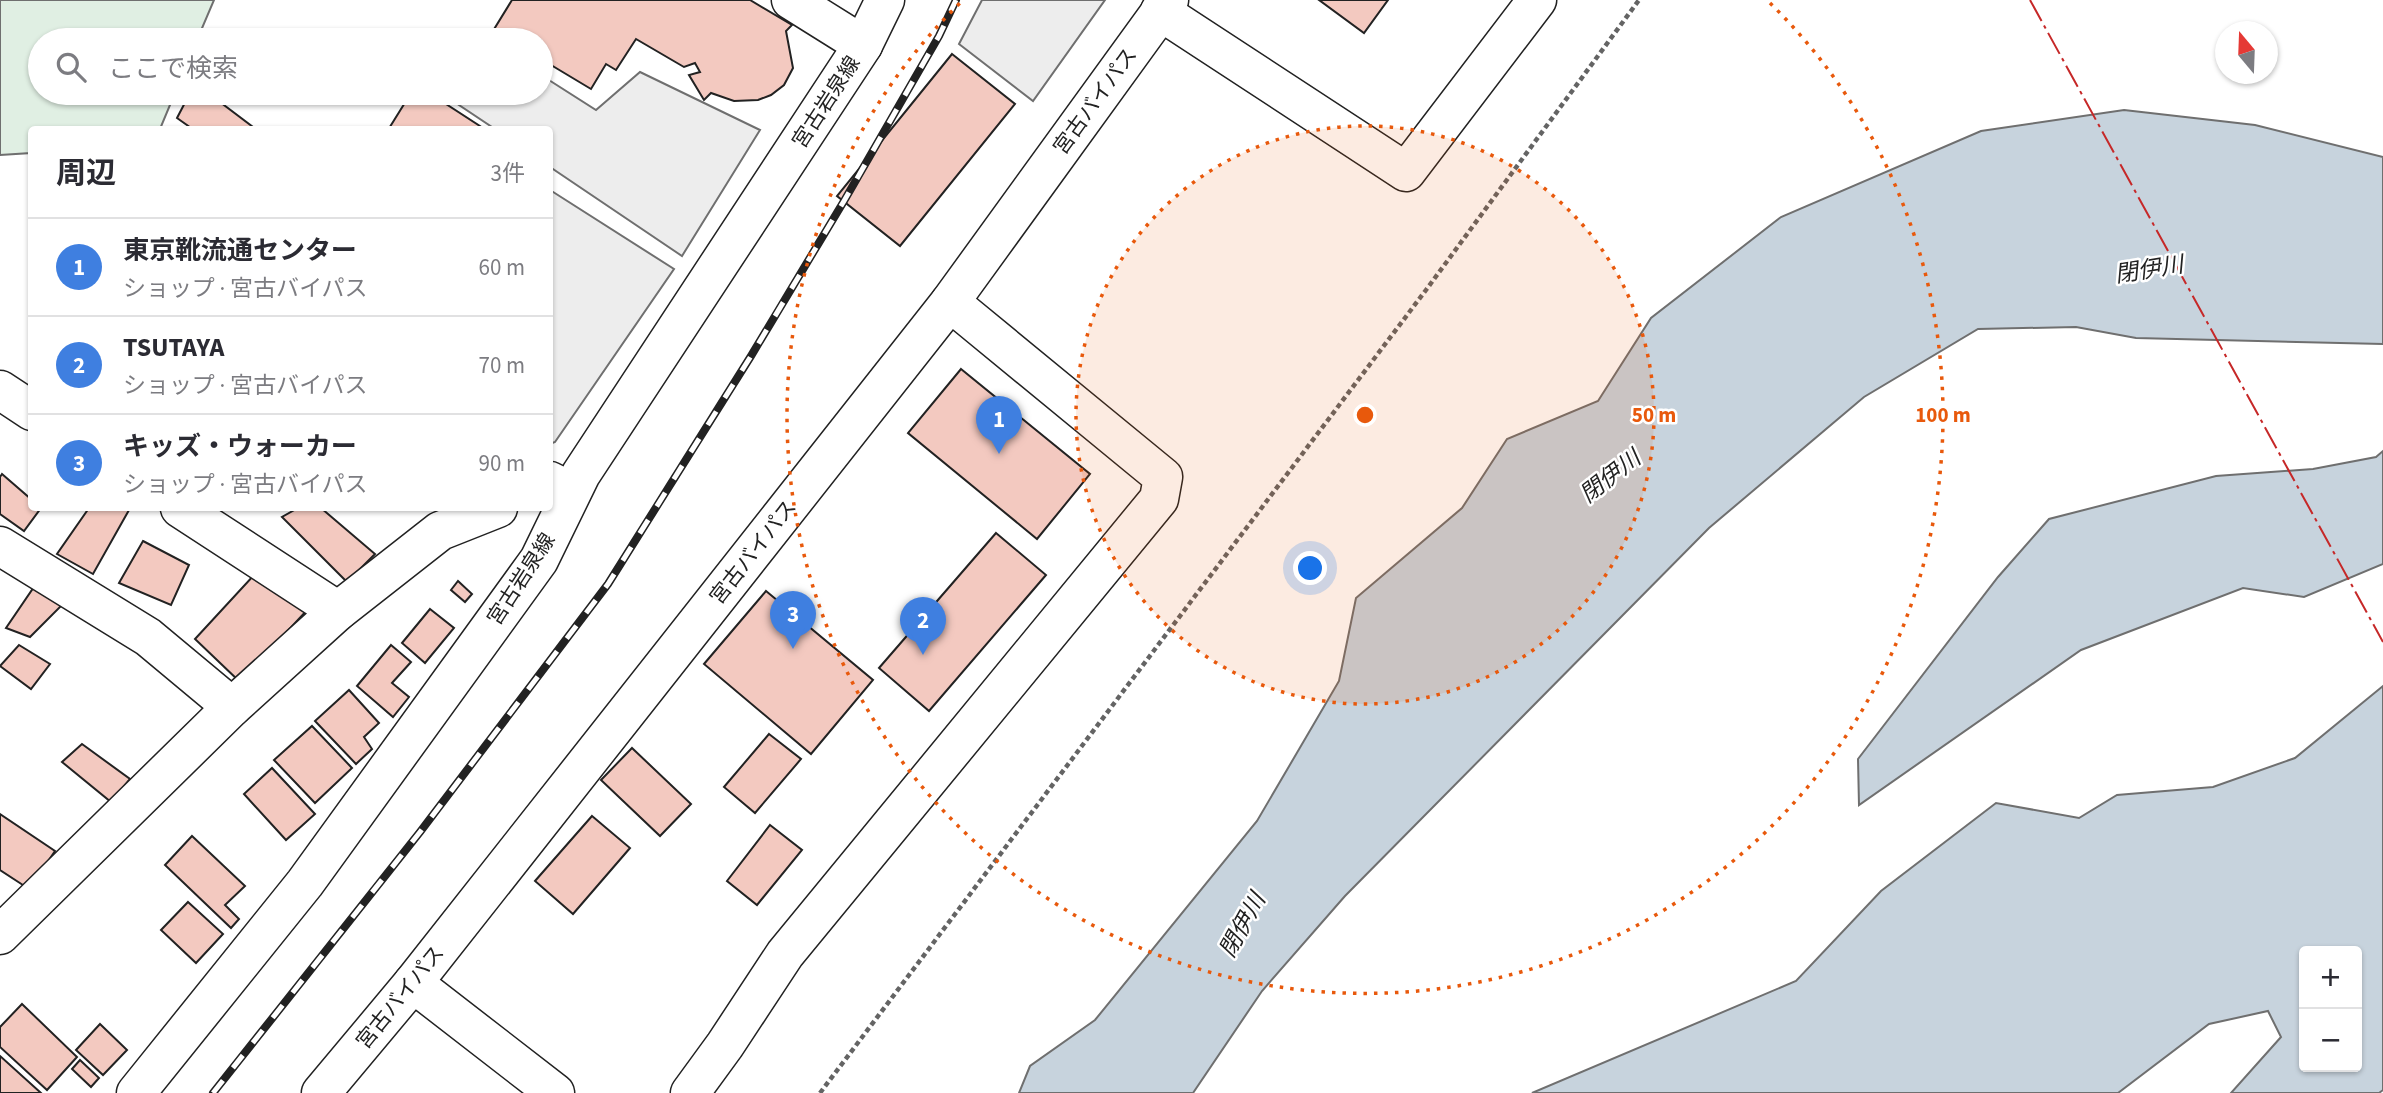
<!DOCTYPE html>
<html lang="ja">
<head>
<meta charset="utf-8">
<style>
  :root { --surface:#fff; --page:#f7f7f7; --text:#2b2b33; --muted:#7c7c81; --line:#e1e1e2; --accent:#db2777 }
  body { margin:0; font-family:"Source Sans 3","Noto Sans JP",sans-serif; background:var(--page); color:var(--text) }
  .controls { position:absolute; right:21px; bottom:21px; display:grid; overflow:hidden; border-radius:7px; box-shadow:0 2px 5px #0004 }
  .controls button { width:63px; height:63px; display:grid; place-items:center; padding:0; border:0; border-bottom:2px solid var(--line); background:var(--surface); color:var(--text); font:35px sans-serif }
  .compass { position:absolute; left:2215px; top:21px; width:63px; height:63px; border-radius:50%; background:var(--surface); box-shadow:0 2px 5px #0004; rotate:341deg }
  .you { position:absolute; left:1311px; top:569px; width:24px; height:24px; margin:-18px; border:5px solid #fff; border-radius:50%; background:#1a73e8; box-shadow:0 0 0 10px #1a73e833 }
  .badge { display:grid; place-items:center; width:46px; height:46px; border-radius:50%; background:var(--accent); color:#fff; font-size:23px; font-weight:700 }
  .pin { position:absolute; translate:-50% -58px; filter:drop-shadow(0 2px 4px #0008) }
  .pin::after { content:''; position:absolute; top:37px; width:24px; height:21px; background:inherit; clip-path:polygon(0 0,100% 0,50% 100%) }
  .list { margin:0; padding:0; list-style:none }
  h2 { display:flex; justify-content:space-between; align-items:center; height:91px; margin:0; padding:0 28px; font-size:30px }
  h2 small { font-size:23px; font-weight:400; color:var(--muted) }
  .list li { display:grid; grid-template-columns:46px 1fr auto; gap:21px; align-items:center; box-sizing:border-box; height:98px; padding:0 28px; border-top:2px solid var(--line) }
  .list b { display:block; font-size:26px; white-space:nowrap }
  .list p { margin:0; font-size:23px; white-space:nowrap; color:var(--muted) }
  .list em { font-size:23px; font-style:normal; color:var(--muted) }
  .icon { flex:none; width:38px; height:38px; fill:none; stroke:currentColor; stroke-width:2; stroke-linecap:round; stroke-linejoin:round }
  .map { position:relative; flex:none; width:2383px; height:1093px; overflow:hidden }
  .search { position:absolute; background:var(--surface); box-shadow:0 2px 5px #0004; left:28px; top:28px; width:525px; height:77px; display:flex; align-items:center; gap:18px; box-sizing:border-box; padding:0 24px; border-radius:38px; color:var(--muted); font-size:26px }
  .panel { position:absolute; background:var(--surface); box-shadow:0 2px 5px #0004; left:28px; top:126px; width:525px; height:385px; border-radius:7px }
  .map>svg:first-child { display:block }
  .green { fill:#e0efe3; stroke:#6f6f6f; stroke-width:2 }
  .parking { fill:#ededed; stroke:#6f6f6f; stroke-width:2 }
  .water { fill:#c7d3dd; stroke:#6f6f6f; stroke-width:2; fill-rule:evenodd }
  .building { fill:#f3c9c0; stroke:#222; stroke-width:2 }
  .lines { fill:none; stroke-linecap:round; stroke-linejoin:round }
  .minor-casing { stroke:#222; stroke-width:41 }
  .major-casing { stroke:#222; stroke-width:41 }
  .highway-casing { stroke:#222; stroke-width:41 }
  .path { stroke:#646464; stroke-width:4.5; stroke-dasharray:5 3.5; stroke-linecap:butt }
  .minor { stroke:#fff; stroke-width:38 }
  .major { stroke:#fff; stroke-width:38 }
  .highway { stroke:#fff; stroke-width:38 }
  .rail-casing { stroke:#222; stroke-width:8 }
  .rail { stroke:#fff; stroke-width:5; stroke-dasharray:16; stroke-linecap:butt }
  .power { stroke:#c62828; stroke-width:2; stroke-dasharray:24 5 3.5 5; stroke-linecap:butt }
  .ring { fill:none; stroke:#e8590c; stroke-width:3.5; stroke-dasharray:3.5 7 }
  .labels { text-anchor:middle; stroke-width:5; stroke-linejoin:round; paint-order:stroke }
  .street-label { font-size:21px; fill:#222; stroke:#fff }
  .water-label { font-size:23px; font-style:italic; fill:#222; stroke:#fff }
  .centre { fill:#e8590c; stroke:#fff; stroke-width:3.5 }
  .ring-label { font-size:21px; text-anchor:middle; font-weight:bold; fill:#e8590c; stroke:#fff; stroke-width:5; stroke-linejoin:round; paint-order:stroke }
</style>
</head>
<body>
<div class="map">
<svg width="2383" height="1093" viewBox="0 0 2383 1093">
  <rect width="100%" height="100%" fill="#fff"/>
  <path class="green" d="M0 0H214L197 40H40V93H175L160 129 32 130 31 153 0 155Z"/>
  <g class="parking">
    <path d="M982 0H1105L1033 101 959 44Z"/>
    <path d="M640 72 760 130 682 256 550 167V130L495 129 441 93H541V75L596 110Z"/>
    <path d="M550 190 674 269 555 442 550 444Z"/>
  </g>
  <g class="water">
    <path d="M2124 110 2255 125 2383 157V344L2136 338 2076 327 1978 329 1864 397 1709 528 1345 896 1262 991 1193 1093H1019L1030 1066 1095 1020 1257 821 1339 681 1356 598 1462 508 1507 439 1598 401 1651 318 1781 217 1981 131Z"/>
    <path d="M2383 451V564L2304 597 2243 588 2081 650 1859 805 1858 759 1998 577 2049 519 2216 476 2313 469 2376 457Z"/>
    <path d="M2383 686V1090L2379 1093H2231L2281 1037 2268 1011 2209 1024 2118 1093H1532L1796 981 1881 891 1996 803 2079 818 2117 795 2213 787 2295 758ZM2304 951H2357V1067H2304Z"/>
  </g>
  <g class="building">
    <path d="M512 0H750L792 25 786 31 793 68 784 85 771 95 758 100 734 101 711 93 704 100 689 75 700 72 695 63 684 67 636 39 616 70 606 64 591 89 541 59V40L488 39Z"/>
    <path d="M1319 0H1388L1364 33Z"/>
    <path d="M952 54 1015 104 900 246 837 196Z"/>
    <path d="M190 93H208L257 130H194L177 118Z"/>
    <path d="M411 93H429L486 130H388Z"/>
    <path d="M961 369 1090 474 1037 539 908 433Z"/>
    <path d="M2 474 32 500V508H41L24 531 0 514V477Z"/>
    <path d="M89 508H123L129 510 93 574 57 554Z"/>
    <path d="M298 508H321L375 554 347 582 282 517Z"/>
    <path d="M996 533 1046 575 929 711 879 668Z"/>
    <path d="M143 541 189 565 171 605 119 583Z"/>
    <path d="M254 575 310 607 240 682 195 639Z"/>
    <path d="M458 581 472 594 465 602 451 590Z"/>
    <path d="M36 584 64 603 30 637 6 628Z"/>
    <path d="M766 591 873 680 811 754 704 664Z"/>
    <path d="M430 609 454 628 425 663 402 643Z"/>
    <path d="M19 645 50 664 31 689 0 666Z"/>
    <path d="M391 645 411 662 392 683 409 697 393 717 357 686Z"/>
    <path d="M349 690 379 723 364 737 372 749 356 764 315 721Z"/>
    <path d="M312 726 352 768 315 803 274 760Z"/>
    <path d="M769 734 801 759 755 813 724 787Z"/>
    <path d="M82 744 130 779 111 802 62 762Z"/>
    <path d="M632 748 691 804 660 836 601 780Z"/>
    <path d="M272 768 315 814 286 840 244 794Z"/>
    <path d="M0 814 55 851 29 889 0 870Z"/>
    <path d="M592 816 630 848 573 914 535 881Z"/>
    <path d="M770 825 802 850 757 905 727 881Z"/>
    <path d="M192 836 245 886 225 905 239 919 231 928 165 865Z"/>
    <path d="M188 902 223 934 196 963 161 930Z"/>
    <path d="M22 1004 77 1057 47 1090 0 1047V1027Z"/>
    <path d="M100 1024 127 1050 103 1075 76 1050Z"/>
    <path d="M0 1056 41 1093H0Z"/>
    <path d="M80 1060 99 1078 91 1087 72 1069Z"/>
  </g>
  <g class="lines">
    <g class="minor-casing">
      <g id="minor">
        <path d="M791 0 863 45"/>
        <path d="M1160 11 1406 172 1537 0"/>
        <path d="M0 390 32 411"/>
        <path d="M550 481 556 484"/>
        <path d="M180 508 338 611"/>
        <path d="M0 546 148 637 232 707"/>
        <path d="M0 935 232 707 338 611 440 531 498 508"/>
        <path d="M413 983 555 1093"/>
        <path d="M690 1093 725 1045 785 954 1159 499 1163 477 950 302"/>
      </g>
    </g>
    <g class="major-casing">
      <path id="major" d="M136 1093 305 883 539 560 581 474 863 45 885 0"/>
    </g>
    <g class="highway-casing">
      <path id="highway" d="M321 1093 413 983 950 302 1169 0"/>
    </g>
    <path class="path" d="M820 1093 1426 290 1639 0"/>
    <use href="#minor" class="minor"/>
    <use href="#major" class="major"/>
    <use href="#highway" class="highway"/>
    <g class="rail-casing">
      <path id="rail" d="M213 1093 420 832 608 584 751 356 844 201 939 36 956 0"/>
    </g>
    <use href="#rail" class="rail"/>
    <path class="power" d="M2030 0 2383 642"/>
  </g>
  <circle cx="1365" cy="415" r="289" fill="#e8590c" fill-opacity=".12"/>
  <g class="ring">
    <circle cx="1365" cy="415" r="289"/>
    <path d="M1770 3A578 578 0 1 1 960 3"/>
  </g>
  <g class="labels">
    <g class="street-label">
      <text transform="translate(1095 101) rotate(-54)" y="7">宮古バイパス</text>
      <text transform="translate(826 102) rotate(-57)" y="7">宮古岩泉線</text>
      <text transform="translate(753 552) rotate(-52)" y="7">宮古バイパス</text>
      <text transform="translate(521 579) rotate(-57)" y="7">宮古岩泉線</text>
      <text transform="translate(400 997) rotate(-51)" y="7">宮古バイパス</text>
    </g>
    <g class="water-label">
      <text transform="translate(2149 269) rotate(-9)" y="8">閉伊川</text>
      <text transform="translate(1610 476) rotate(-38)" y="8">閉伊川</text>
      <text transform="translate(1242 925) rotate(-61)" y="8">閉伊川</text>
    </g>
  </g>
  <circle cx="1365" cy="415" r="10" class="centre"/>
  <g class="ring-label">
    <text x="1654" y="422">50 m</text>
    <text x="1943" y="422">100 m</text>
  </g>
</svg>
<div class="controls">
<button>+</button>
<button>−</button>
</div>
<svg class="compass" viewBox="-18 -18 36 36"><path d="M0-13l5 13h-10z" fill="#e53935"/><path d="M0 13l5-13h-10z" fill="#7c7c81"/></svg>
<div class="you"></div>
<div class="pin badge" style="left:999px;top:454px;background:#3f7fe0">1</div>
<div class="pin badge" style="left:923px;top:655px;background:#3f7fe0">2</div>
<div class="pin badge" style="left:793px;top:649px;background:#3f7fe0">3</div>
<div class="search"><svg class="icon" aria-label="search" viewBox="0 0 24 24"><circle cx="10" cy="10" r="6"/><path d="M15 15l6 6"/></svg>ここで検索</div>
<section class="panel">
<h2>周辺<small>3件</small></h2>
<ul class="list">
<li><span class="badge" style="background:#3f7fe0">1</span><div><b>東京靴流通センター</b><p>ショップ · 宮古バイパス</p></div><em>60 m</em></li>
<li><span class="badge" style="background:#3f7fe0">2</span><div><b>TSUTAYA</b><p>ショップ · 宮古バイパス</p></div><em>70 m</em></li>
<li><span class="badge" style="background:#3f7fe0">3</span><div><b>キッズ・ウォーカー</b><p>ショップ · 宮古バイパス</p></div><em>90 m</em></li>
</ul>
</section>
</div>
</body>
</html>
